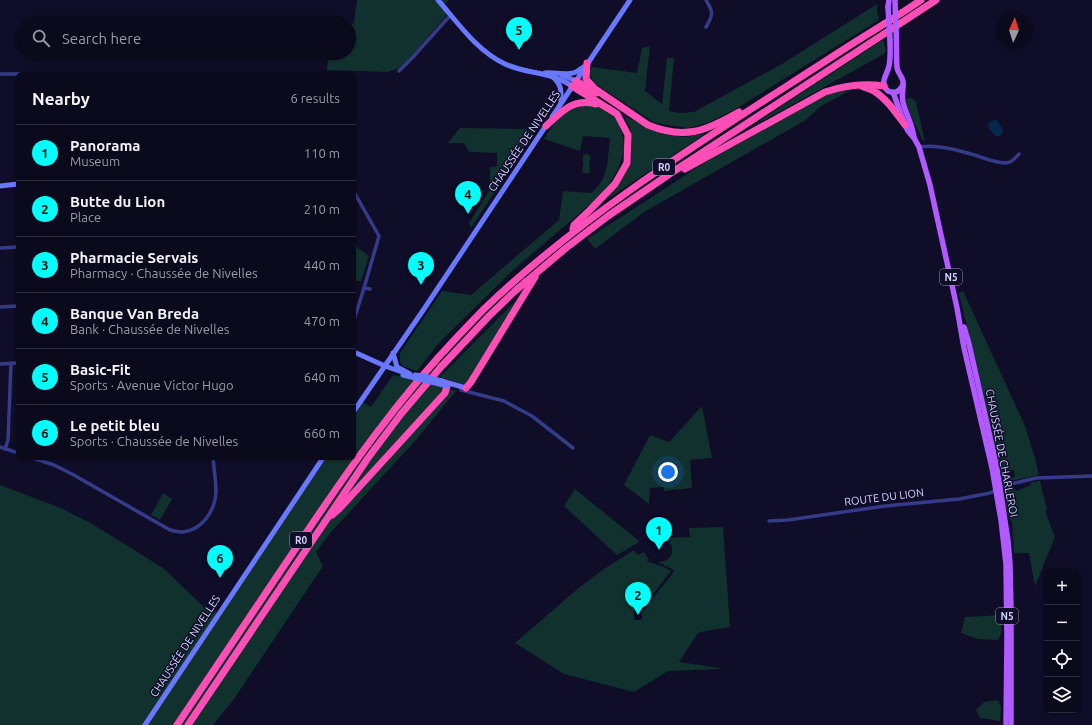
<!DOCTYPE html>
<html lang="en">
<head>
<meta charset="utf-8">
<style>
  :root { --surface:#0b0a1d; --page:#141326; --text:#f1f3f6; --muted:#9a9aa4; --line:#2b2b3b; --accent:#00fefc }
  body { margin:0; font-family:Ubuntu,sans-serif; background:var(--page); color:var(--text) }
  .controls { position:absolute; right:12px; bottom:12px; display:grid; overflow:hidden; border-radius:6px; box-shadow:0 1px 3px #0004 }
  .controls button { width:36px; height:36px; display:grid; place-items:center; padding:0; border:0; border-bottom:1px solid var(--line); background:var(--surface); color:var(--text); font:20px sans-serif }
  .compass { position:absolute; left:996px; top:12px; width:36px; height:36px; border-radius:50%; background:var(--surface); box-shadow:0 1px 3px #0004; rotate:4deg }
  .you { position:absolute; left:668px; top:472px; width:14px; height:14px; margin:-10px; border:3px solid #fff; border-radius:50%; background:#1a73e8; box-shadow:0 0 0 6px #1a73e833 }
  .badge { display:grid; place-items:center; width:26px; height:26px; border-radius:50%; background:var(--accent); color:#111; font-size:13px; font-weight:700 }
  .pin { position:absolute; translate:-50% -33px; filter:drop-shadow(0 1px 2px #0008) }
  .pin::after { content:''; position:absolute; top:21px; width:14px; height:12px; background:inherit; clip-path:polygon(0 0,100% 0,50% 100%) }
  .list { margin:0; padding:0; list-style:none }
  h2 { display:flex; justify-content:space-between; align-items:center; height:52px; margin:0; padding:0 16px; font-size:17px }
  h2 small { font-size:13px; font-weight:400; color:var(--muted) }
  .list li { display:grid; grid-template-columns:26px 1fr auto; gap:12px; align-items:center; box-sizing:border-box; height:56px; padding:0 16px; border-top:1px solid var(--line) }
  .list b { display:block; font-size:15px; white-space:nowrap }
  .list p { margin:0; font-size:13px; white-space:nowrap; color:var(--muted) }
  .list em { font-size:13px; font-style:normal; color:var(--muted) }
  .icon { flex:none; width:22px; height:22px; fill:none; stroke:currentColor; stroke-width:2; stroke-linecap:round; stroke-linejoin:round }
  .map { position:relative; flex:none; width:1092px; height:725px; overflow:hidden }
  .search { position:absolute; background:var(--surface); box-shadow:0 1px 3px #0004; left:16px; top:16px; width:340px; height:44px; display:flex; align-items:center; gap:10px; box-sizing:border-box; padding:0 14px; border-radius:22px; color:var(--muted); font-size:15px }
  .panel { position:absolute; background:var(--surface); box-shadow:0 1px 3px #0004; left:16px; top:72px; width:340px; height:388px; border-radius:6px }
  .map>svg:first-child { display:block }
  .green { fill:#10312d }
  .water { fill:#08284b }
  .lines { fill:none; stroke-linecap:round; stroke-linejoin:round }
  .street { stroke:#353b89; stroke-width:3.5 }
  .secondary { stroke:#6a77ff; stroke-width:5 }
  .primary { stroke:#b05aff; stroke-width:5.5 }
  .highway { stroke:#ff4eb6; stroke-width:7 }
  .secondary-bridge { stroke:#6a77ff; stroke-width:5 }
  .primary-bridge { stroke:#b05aff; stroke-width:5.5 }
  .labels { text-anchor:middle; stroke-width:3; stroke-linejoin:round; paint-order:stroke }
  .shield { fill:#0f0d27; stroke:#9998be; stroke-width:1 }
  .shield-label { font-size:10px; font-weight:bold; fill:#d4d3ff }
  .street-label { font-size:11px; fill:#d4d3ff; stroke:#0f0d27 }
</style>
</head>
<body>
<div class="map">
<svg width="1092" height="725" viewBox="0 0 1092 725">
  <rect width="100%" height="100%" fill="#0f0d27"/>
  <g class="green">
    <path d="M357 0H449L445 4 446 16 402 67 388 72 327 70 328 53H349V24L354 23Z"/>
    <path d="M877 4V12L879 20 734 110 707 123 688 128 655 123 594 83 590 74 592 67 637 73 642 48 650 46 645 91 662 104 667 58H674L669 111 679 113 694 112 782 64Z"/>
    <path d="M883 40 886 50 884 54 746 130Z"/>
    <path d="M855 88 821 106 804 121 644 212 595 249 587 239 709 160 829 93Z"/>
    <path d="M910 98 913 99 916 102 925 142 922 139 911 116 905 99Z"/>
    <path d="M575 105H596L609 111 617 120 623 136 624 150 619 167 611 182 600 196 513 270 439 343 417 371 402 366 400 361V353L442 291 471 295 559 220 563 191 591 193C610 178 607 159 610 138L583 136 580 151 544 139C552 126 561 113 575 105Z"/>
    <path d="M624 116 664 134 684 137 705 134 606 200 631 162V130Z"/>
    <path d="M460 128 536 129 471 228 469 223 490 189V167L497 166V153L469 152 464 143H448Z"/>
    <path d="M587 154 589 155 591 158 589 163 590 170V172L586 174 582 172C582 169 583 168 583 165 584 162 582 159 583 155Z"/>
    <path d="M354 245 369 256 361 281H354Z"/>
    <path d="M963 291 1025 426 1035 458 1039 475 1015 480H1009L1008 478 1015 477 1014 470 1001 473 959 293Z"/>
    <path d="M523 293 466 385 440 377Z"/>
    <path d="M393 375 456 391 416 440 331 532 316 552 323 566 234 699 213 725H0V485L61 508 94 525 163 568 205 608 208 607 220 614 283 520 327 458H354V417L363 402 371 407Z"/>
    <path d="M702 406 712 458 690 460 692 488 664 491V487L650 488 649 504 624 485 650 435 669 442Z"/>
    <path d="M1040 481 1047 510 1045 511 1055 537 1035 586 1029 553H1014L1012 521 1010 520C1007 515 1002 496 1006 491 1008 489 1011 488 1014 487L1016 491 1031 485V482Z"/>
    <path d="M575 489 638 540 639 542 617 555 564 506Z"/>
    <path d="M163 493 172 499 160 520 151 515Z"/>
    <path d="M723 527 730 627 706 631 698 633 679 662 719 668 720 669 668 671 634 692 564 674 515 643 581 586 604 569 634 550 637 555 644 552 649 560 646 561 664 567 671 571 640 611 636 610 634 612V619L635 620H640L642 619V612L673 573 674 570 657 562C673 563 678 546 664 538L690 537 689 528Z"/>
    <path d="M1002 615 1001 634 998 640 978 639 961 633 965 617Z"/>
    <path d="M998 700 1001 707 1000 721 980 718 976 710 984 702Z"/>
  </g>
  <path class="water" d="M994 120H997L1002 128 1003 133 1000 136H995L988 127 989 123Z"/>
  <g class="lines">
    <g class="street">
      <path d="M706 27C713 15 714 13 706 0"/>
      <path d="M399 71 413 57 447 19 451 15"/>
      <path d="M0 74H86"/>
      <path d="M919 147C935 144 955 149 971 154 980 156 1001 166 1010 162 1013 161 1016 157 1019 154"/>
      <path d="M354 192 379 236 364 288"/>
      <path d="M0 248 18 247"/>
      <path d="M0 307 18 306"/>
      <path d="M354 320 364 288 370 289"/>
      <path d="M0 364 18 363"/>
      <path d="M461 390 504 401 532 416 573 448"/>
      <path d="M0 447 18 453"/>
      <path d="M5 449 8 440 11 363"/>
      <path d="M33 458 54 465 72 474 170 530C174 531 179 532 183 532 202 530 215 511 216 492 216 481 214 469 213 458"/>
      <path d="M769 521 788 520 885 506 959 499 990 493 1007 485 1036 478 1092 476"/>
    </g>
    <g class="secondary">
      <path d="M438 0C458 23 477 51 505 64 520 71 537 72 553 77 560 79 566 82 572 86"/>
      <path d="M545 73C555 72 567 76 576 72 579 70 582 68 585 66"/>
      <path d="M562 75 576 81"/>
      <path d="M553 77C562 86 561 90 561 102"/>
      <path d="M552 117 630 0"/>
      <path d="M0 186 18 184"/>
      <path d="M354 352 385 366 405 373"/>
      <path d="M393 353 397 367 410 374"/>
      <path d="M445 382 466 388"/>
      <path d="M354 411 424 309 547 124"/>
      <path d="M145 725 323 458"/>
    </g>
    <g class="primary">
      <path d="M888 7 889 0"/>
      <path d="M896 30C897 42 896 55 897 67 897 72 902 76 903 81 904 88 901 95 903 102 906 115 913 125 914 138"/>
      <path d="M890 40C890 48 891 57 889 66 888 73 879 83 887 90 889 92 893 93 896 92 900 91 901 88 903 85"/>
      <path d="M893 92 905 125 908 131 914 138 919 147 930 185 957 308 964 348 992 468 996 491 1001 520 1006 564 1007 638 1006 725"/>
      <path d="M964 327 969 344 997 468 1008 541 1010 564 1011 611V725"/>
    </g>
    <g class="highway">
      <path d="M587 63 586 79 595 89 648 125C685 140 706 131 739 112"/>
      <path d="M576 81 596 93"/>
      <path d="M572 86 617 114 628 135 627 163 615 184 590 210 574 225 573 229"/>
      <path d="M862 86C866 88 870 89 874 91 887 99 896 113 905 125"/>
      <path d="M546 126C562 111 573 98 596 104"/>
      <path d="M685 169 825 92C845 85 864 83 884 86"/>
      <path d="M466 388 471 382 535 277"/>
      <path d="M332 515 340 508 445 393 447 386 442 382"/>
      <path d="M177 725C217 665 258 605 298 545 348 470 397 400 459 335 468 326 476 317 485 308 591 207 718 131 841 51 867 34 895 18 921 0"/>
      <path d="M188 725 368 458 401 414 440 368 489 316 515 291 566 248 608 216 671 173 936 0"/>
    </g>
    <g class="secondary-bridge">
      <path d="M403 375 447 386"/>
      <path d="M415 375 424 376 445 382"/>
    </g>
    <g class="primary-bridge">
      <path d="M895 1 896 30"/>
      <path d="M888 7 890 40"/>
    </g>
  </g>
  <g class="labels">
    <g class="shield">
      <rect x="653" y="159" width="22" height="16" rx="3"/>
      <rect x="940" y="269" width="22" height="16" rx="3"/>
      <rect x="290" y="532" width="22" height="16" rx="3"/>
      <rect x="996" y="608" width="22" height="16" rx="3"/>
    </g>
    <g class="shield-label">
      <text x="664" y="171">R0</text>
      <text x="951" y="281">N5</text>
      <text x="301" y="544">R0</text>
      <text x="1007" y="620">N5</text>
    </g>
    <g class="street-label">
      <text transform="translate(524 141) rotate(-56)" y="4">CHAUSSÉE DE NIVELLES</text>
      <text transform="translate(1002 453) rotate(79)" y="4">CHAUSSÉE DE CHARLEROI</text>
      <text transform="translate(884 497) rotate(-7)" y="4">ROUTE DU LION</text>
      <text transform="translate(185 646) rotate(-57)" y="4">CHAUSSÉE DE NIVELLES</text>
    </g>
  </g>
</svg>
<div class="controls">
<button>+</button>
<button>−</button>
<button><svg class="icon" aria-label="locate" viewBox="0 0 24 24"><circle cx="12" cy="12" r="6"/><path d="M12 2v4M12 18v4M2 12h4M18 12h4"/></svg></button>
<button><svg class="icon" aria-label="layers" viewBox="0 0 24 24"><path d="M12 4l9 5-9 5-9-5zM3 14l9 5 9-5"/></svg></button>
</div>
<svg class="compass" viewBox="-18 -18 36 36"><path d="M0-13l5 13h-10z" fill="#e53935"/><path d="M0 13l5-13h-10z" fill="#9a9aa4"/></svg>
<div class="you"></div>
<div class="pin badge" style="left:659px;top:550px">1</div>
<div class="pin badge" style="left:638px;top:615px">2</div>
<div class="pin badge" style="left:421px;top:285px">3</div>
<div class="pin badge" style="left:468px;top:214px">4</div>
<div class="pin badge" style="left:519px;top:50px">5</div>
<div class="pin badge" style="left:220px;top:578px">6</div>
<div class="search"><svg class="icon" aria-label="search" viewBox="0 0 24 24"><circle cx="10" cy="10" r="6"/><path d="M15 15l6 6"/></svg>Search here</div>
<section class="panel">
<h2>Nearby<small>6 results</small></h2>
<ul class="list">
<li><span class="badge">1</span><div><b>Panorama</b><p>Museum</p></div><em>110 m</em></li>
<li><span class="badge">2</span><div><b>Butte du Lion</b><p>Place</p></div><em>210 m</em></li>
<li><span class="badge">3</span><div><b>Pharmacie Servais</b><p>Pharmacy · Chaussée de Nivelles</p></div><em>440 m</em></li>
<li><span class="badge">4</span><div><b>Banque Van Breda</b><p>Bank · Chaussée de Nivelles</p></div><em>470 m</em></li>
<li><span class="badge">5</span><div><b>Basic-Fit</b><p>Sports · Avenue Victor Hugo</p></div><em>640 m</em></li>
<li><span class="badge">6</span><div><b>Le petit bleu</b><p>Sports · Chaussée de Nivelles</p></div><em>660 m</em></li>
</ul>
</section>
</div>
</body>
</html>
